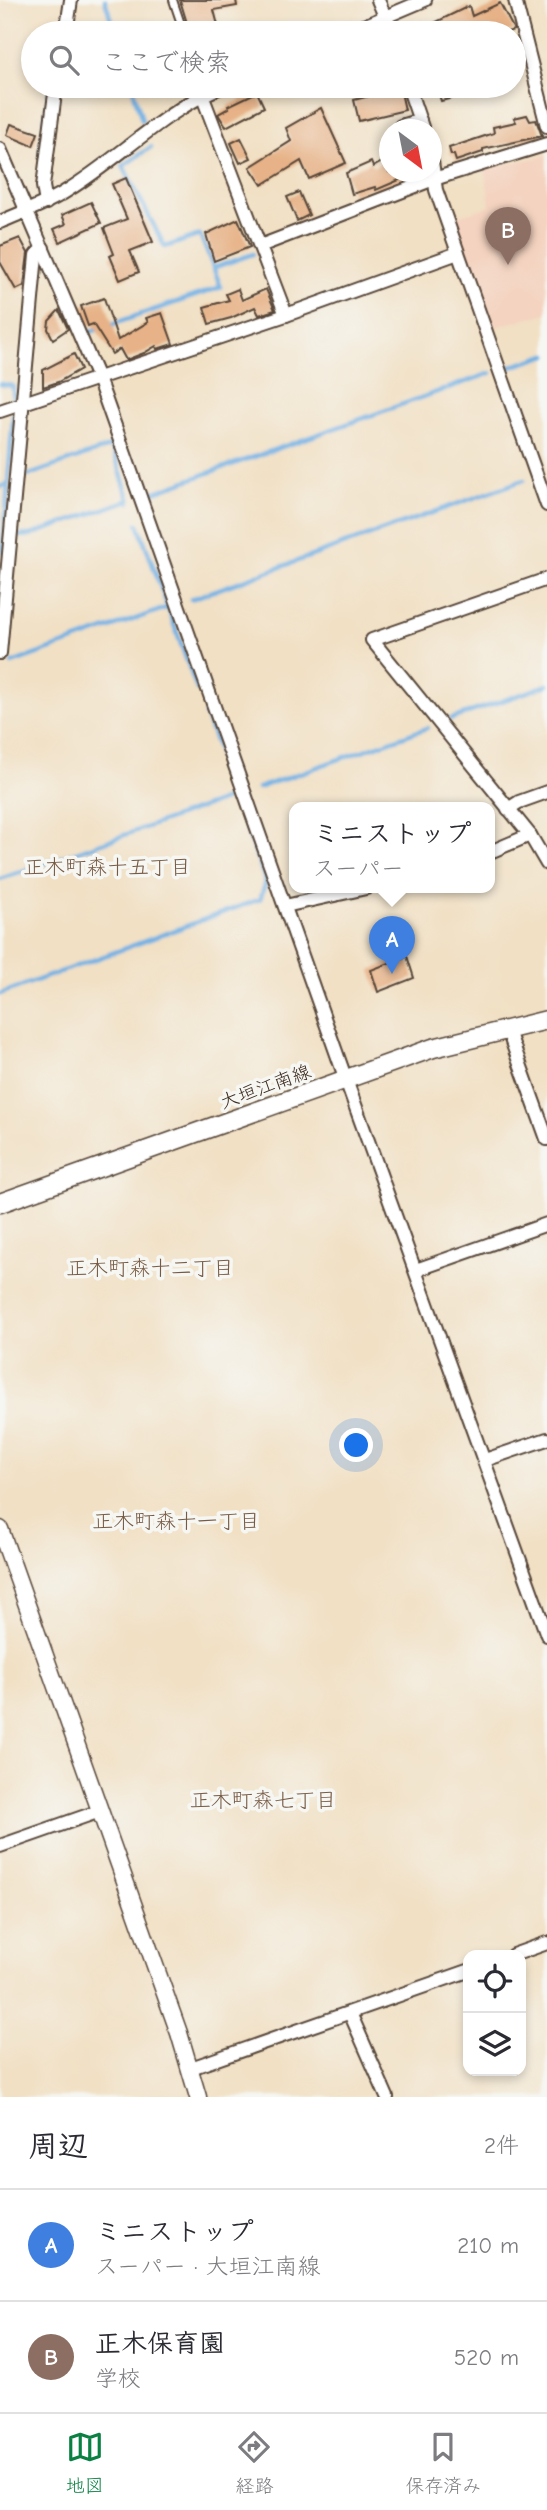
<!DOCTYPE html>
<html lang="ja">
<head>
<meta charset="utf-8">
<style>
  :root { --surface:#fff; --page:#f7f7f7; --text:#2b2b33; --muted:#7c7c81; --line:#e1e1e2; --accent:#0b8043 }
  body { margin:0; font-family:"Comic Neue","Klee One",sans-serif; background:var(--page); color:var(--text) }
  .controls { position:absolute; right:21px; bottom:21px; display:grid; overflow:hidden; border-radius:14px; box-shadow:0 4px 10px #0003 }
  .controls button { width:63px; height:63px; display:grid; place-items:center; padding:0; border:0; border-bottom:2px solid var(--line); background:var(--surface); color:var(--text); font:35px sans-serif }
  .compass { position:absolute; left:379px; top:119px; width:63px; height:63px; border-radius:50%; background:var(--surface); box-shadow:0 4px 10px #0003; rotate:148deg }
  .you { position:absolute; left:357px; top:1446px; width:24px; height:24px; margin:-18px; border:5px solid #fff; border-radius:50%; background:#1a73e8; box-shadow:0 0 0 10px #1a73e833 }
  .badge { display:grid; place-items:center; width:46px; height:46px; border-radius:50%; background:var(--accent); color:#fff; font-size:23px; font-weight:700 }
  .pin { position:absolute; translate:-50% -58px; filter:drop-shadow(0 2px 4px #0008) }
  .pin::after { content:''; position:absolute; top:37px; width:24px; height:21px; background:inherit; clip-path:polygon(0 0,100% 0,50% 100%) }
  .popup { position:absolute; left:289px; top:802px; width:206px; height:91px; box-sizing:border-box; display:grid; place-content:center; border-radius:14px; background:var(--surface); filter:drop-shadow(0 2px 5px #0005); font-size:23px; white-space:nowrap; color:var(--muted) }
  .popup b { font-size:26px; color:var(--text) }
  .popup::after { content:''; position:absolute; left:50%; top:100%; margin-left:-14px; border:14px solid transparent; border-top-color:var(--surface) }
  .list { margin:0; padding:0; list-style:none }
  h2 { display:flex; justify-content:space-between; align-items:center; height:91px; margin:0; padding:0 28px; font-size:30px }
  h2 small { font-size:23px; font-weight:400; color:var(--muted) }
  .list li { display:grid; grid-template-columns:46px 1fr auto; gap:21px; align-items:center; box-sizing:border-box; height:112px; padding:0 28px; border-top:2px solid var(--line) }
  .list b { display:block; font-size:26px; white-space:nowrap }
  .list p { margin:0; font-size:23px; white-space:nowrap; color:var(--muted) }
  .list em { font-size:23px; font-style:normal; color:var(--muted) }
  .icon { flex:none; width:38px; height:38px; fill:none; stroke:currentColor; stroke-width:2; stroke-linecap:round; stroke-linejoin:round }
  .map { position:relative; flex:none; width:547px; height:2097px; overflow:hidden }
  .search { position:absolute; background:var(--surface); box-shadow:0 4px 10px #0003; left:21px; right:21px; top:21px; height:77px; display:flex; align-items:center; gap:18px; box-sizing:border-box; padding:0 24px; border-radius:38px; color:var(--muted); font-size:26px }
  .sheet { height:315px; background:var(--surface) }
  nav { display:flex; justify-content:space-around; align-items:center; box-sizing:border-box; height:98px; border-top:2px solid var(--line); background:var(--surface); font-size:19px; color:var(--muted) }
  nav a { display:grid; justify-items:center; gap:4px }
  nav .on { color:var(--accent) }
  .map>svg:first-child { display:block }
  .built { fill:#f4d3c0 }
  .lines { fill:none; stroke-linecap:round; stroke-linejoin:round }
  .stream { stroke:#71b0e4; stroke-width:4.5 }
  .building { fill:#e7b287 }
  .service-casing { stroke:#564537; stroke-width:10 }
  .minor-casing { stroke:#564537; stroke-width:16 }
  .tertiary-casing { stroke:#564537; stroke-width:19 }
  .secondary-casing { stroke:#564537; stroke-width:21 }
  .service { stroke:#fff; stroke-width:6 }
  .minor { stroke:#fff; stroke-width:12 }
  .tertiary { stroke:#fff; stroke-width:16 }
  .secondary { stroke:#fff; stroke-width:18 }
  .labels { text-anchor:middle; stroke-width:7; stroke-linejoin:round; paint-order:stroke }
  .street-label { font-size:19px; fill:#3b2a1e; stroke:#f6f6f2 }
  .neighbourhood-label { font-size:21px; fill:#775a43; stroke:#f6f6f2 }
</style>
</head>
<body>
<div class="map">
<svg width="547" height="2097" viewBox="0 0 547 2097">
  <rect width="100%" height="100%" fill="#f6f6f2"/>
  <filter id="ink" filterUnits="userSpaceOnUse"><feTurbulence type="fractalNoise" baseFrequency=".0143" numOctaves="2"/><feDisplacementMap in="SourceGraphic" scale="14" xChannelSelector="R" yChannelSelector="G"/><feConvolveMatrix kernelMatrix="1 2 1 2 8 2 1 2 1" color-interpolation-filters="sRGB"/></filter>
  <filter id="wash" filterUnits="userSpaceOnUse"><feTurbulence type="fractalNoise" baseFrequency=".00686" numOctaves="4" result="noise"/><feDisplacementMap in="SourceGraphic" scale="28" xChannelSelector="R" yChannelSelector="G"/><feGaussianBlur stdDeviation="1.57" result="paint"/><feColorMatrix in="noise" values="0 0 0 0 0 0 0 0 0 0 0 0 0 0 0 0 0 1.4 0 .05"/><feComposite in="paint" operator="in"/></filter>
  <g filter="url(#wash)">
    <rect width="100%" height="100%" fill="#f1e0c4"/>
    <path class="built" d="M547 155V313L488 329 454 217 490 206 485 169Z"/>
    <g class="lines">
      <g class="stream">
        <path d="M105 0 115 33"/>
        <path d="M132 86 142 120"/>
        <path d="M40 155 50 86"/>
        <path d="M213 268 253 254"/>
        <path d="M110 325 221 287 200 235 165 247 123 166 151 147"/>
        <path d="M89 332 102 328"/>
        <path d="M507 368 547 355"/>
        <path d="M0 384 13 386V398"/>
        <path d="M29 475 112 446 130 502"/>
        <path d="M0 487 7 484"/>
        <path d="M152 493 491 373"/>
        <path d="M138 524 197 689"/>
        <path d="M17 536 31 535 129 500"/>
        <path d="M4 538 13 415"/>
        <path d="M2 552 4 538 6 537"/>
        <path d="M0 565V579"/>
        <path d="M191 599 524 480"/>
        <path d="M12 663 169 607"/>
        <path d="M451 719 547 685"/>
        <path d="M258 788 427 728"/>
        <path d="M0 879 235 796"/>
        <path d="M0 994 260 899 266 882 205 713"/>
      </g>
    </g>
    <g id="blocks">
      <g class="building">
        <path d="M180 0H236L237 6 214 10 220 33H190Z"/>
        <path d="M500 3 514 30 504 33H439L432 24 469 6 472 16Z"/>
        <path d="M436 86H485V90L441 101Z"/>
        <path d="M400 88 405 110 359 121 354 100Z"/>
        <path d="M257 92 264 107 226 127 218 114 229 108 228 106Z"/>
        <path d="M321 108 346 163 309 179 301 161 262 185 250 167 291 141 286 128Z"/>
        <path d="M527 115 530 121 536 120 542 136 483 149V152L456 161 454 155H451L449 148 494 133 493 127 516 122 514 118Z"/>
        <path d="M11 124 38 133 33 146 7 135Z"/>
        <path d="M241 138 251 158 240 163 231 143Z"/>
        <path d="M389 158V172H418L376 190 375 187 352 194 346 173 371 162 373 167Z"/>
        <path d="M126 178 153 242 130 251 139 272 120 280 110 256 114 254 104 228 127 219 112 184Z"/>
        <path d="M299 192 309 215 297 221 287 197Z"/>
        <path d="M91 202 101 223 60 242 54 229 66 224 62 215Z"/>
        <path d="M238 219 250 247 214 261 206 234Z"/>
        <path d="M20 238 28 253 24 286 16 290 0 262V246Z"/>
        <path d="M238 289 242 300 266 289 275 310 259 315 255 307 231 318 209 324 204 307 229 300 226 294Z"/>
        <path d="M104 298 118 340 148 322 146 318 162 313 173 344 157 349 156 346 144 353 126 360 120 349 112 354 93 324 88 326 81 306Z"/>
        <path d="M59 310 68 329 53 339 48 329 49 321Z"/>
        <path d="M74 354 81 369 58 382 43 387V370Z"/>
        <path d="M407 956 414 978 378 992 371 970Z"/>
      </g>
    </g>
  </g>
  <g filter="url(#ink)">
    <use href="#blocks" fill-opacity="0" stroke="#564537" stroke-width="2"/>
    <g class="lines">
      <g class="service-casing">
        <path id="service" d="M173 0 184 33"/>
      </g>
      <g class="minor-casing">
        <g id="minor">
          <path d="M378 0 392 33"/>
          <path d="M515 0 547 126"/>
          <path d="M66 33 71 0"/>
          <path d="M347 33 425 0"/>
          <path d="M408 86 423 130"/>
          <path d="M202 95 286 315"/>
          <path d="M401 126 420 120"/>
          <path d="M0 149 98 378 346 1080 547 1635"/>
          <path d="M432 161 436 190 547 505"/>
          <path d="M46 203 43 186 56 86"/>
          <path d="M0 222C23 212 47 204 68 190 121 157 165 110 223 86"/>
          <path d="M260 246 434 179 547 144"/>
          <path d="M0 411 286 315 458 253"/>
          <path d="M547 579 372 640 530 835 547 864"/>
          <path d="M0 653 36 255 43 248"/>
          <path d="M508 809 519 802 547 792"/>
          <path d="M490 852 530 835"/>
          <path d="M285 906 366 888"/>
          <path d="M507 1028 547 1139"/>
          <path d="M416 1270 547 1224"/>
          <path d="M485 1460 547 1439"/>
          <path d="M0 1846 100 1811"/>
          <path d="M513 1955 547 1943"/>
          <path d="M350 2013 387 2097"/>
          <path d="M191 2068 468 1971"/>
        </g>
      </g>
      <g class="tertiary-casing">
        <path id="tertiary" d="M0 1529 179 2033 198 2097"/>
      </g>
      <g class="secondary-casing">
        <path id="secondary" d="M0 1203 433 1048 547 1020"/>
      </g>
      <use href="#service" class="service"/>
      <use href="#minor" class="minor"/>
      <use href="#tertiary" class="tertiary"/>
      <use href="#secondary" class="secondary"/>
    </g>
  </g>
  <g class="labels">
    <g class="street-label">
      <text transform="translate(265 1086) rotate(-20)" y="7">大垣江南線</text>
    </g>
    <g class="neighbourhood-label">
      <text x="107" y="874">正木町森十五丁目</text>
      <text x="150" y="1275">正木町森十二丁目</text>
      <text x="176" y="1528">正木町森十一丁目</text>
      <text x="263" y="1807">正木町森七丁目</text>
    </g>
  </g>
</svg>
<div class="controls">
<button><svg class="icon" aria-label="locate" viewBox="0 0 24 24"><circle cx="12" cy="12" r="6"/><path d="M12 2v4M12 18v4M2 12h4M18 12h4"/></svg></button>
<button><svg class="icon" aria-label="layers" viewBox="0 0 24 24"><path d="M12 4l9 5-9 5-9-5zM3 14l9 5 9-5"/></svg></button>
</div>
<svg class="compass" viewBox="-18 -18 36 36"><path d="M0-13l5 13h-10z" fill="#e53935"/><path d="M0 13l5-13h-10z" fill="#7c7c81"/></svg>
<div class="you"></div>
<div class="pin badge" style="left:392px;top:974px;background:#3f7fe0">A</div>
<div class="popup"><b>ミニストップ</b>スーパー</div>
<div class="pin badge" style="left:508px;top:265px;background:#8d6e63">B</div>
<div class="search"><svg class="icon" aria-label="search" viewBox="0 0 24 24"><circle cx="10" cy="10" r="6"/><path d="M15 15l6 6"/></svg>ここで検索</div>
</div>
<section class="sheet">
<h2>周辺<small>2件</small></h2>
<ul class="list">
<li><span class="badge" style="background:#3f7fe0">A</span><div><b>ミニストップ</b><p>スーパー · 大垣江南線</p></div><em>210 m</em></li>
<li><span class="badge" style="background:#8d6e63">B</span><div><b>正木保育園</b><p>学校</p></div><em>520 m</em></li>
</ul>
</section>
<nav>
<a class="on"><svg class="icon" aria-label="map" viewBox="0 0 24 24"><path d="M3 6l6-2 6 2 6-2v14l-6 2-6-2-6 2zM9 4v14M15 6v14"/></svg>地図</a>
<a><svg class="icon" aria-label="directions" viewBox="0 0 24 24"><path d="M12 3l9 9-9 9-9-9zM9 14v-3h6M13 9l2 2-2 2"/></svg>経路</a>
<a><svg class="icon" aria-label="saved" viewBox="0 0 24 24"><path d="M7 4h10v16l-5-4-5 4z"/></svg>保存済み</a>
</nav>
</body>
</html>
